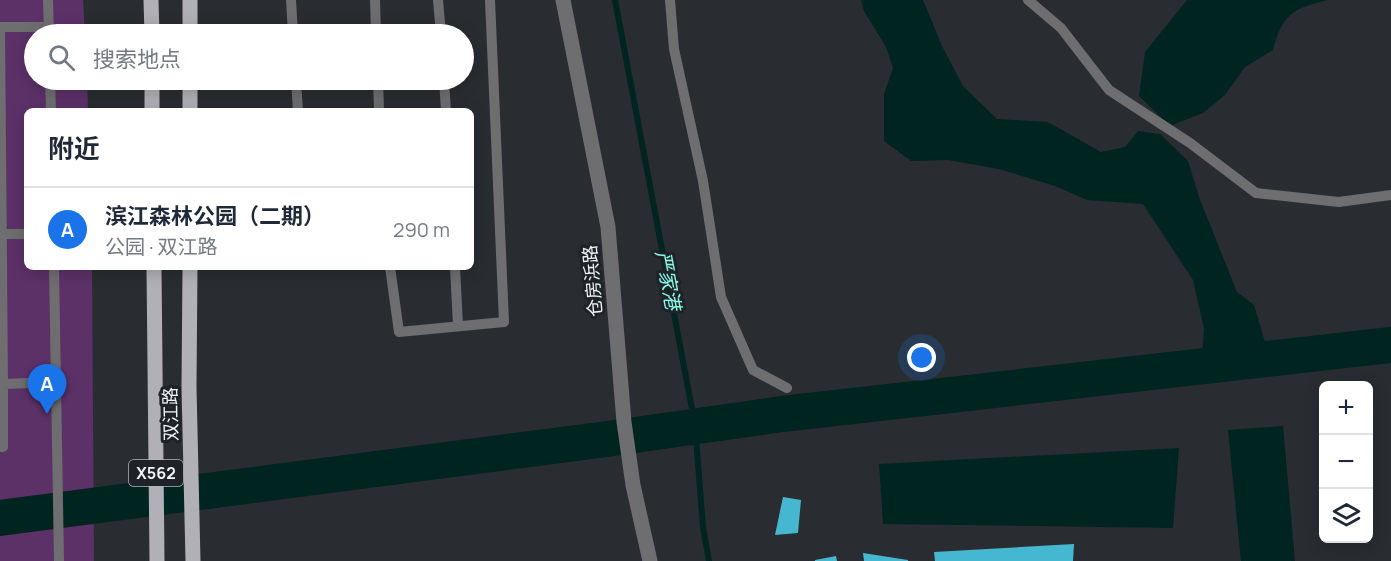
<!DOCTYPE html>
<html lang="zh">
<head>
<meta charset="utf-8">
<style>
  :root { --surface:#fff; --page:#f2f2f3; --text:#1f2937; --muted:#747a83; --line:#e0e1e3; --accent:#1a73e8 }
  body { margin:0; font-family:Manrope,"Noto Sans SC",sans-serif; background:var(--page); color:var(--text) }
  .controls { position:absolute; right:18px; bottom:18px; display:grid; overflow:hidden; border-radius:9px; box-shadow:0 3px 15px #0003 }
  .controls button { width:54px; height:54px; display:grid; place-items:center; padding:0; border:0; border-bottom:2px solid var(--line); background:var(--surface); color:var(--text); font:30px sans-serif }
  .you { position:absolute; left:922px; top:358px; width:21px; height:21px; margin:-15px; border:4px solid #fff; border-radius:50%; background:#1a73e8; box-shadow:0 0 0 9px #1a73e833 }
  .badge { display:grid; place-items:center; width:39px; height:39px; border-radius:50%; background:var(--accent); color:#fff; font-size:20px; font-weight:700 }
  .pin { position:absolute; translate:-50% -50px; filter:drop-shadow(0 2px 3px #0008) }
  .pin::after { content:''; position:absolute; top:32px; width:21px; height:18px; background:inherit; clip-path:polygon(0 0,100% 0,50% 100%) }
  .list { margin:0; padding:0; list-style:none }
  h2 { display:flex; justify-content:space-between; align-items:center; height:78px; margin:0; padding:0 24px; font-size:26px }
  h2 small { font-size:20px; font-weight:400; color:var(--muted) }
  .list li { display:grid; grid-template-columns:39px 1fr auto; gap:18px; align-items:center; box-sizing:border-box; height:84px; padding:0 24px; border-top:2px solid var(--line) }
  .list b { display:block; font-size:22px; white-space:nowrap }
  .list p { margin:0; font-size:20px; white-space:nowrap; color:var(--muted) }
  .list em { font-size:20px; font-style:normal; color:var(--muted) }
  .icon { flex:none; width:33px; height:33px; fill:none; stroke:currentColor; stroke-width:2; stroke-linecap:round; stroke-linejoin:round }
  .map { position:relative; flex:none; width:1391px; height:561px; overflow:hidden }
  .search { position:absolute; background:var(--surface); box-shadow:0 3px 15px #0003; left:24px; top:24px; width:450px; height:66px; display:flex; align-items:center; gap:15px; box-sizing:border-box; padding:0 21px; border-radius:33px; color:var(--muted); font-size:22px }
  .panel { position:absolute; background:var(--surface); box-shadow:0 3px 15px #0003; left:24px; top:108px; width:450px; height:162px; border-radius:9px }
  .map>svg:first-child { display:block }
  .green { fill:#5c3168 }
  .water { fill:#00241f }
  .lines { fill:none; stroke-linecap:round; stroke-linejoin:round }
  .stream { stroke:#00241f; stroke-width:6 }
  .river { stroke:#00241f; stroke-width:36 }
  .building { fill:#46b7d0 }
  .service { stroke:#6e6e71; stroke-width:10 }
  .minor { stroke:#6e6e71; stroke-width:15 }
  .primary { stroke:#b0b0b6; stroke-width:15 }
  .labels { text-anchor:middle; stroke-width:6; stroke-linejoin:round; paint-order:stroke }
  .shield { fill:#1f2328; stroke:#b2b5b9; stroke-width:1.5 }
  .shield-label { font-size:16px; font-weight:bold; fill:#f1f4f7 }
  .street-label { font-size:18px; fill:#f1f4f7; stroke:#1f2328 }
  .water-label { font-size:20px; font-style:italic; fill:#89fbe8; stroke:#1f2328 }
</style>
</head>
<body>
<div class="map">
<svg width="1391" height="561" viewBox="0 0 1391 561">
  <rect width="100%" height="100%" fill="#292d32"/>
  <path class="green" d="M0 0H83L85 34H34V80H87L88 111H27V267H92L94 561H0Z"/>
  <g class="water">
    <path d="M861 0H923L942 46 963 86 997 119 1048 122 1101 152 1125 147 1138 131 1160 134 1188 161 1199 197 1237 292 1254 305 1270 359 1201 367 1204 329 1193 280 1143 204 1087 200 1055 186 999 169 948 160 911 161 884 141V94L893 68 886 47 864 11Z"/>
    <path d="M1187 0H1328C1293 8 1282 15 1273 50L1245 67 1225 95 1203 113 1170 126 1139 96 1145 52Z"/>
    <path d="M1283 426 1295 561H1241L1228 430Z"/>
    <path d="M1179 448 1173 528 883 524 879 464Z"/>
  </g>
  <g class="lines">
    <path class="stream" d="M615 0 695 425 703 527 709 561"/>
    <path class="river" d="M0 518 607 439 782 414 1391 345"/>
  </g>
  <g class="building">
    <path d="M783 497 801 500 798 533 775 535Z"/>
    <path d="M1074 544 1073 561H935L934 552Z"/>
    <path d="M863 553 908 560V561H864Z"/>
    <path d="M836 556 837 561H815V560Z"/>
  </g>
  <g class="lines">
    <g class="service">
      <path d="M48 0 49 34"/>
      <path d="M291 0 293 34"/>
      <path d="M375 0 376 34"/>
      <path d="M438 0 441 34"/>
      <path d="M670 0 674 49 703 181 721 297 753 370 787 388"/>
      <path d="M1028 0 1061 28 1109 90 1190 143 1256 193 1339 202 1391 195"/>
      <path d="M0 27 3 384"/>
      <path d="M0 27H49"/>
      <path d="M50 80 51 111"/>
      <path d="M296 80 298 111"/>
      <path d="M378 80 379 111"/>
      <path d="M444 80 446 111"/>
      <path d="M0 234H27"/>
      <path d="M54 267 59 561"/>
      <path d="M390 267 399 332 504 322 490 0"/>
      <path d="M455 267 458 326"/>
      <path d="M0 447H3V384L56 382"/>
    </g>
    <path class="minor" d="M563 0 608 227 624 422 633 485 650 561"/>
    <g class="primary">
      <path d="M151 0 152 34"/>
      <path d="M190 34V0"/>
      <path d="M152 80V111"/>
      <path d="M190 111V80"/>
      <path d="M154 267 157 561"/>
      <path d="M190 267 189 387 193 561"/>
    </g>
  </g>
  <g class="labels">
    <rect class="shield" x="129" y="460" width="54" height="26" rx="4.5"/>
    <g class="shield-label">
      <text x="156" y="479">X562</text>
    </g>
    <g class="street-label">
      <text transform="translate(593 281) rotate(-95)" y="6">仓房浜路</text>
      <text transform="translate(171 414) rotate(-91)" y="6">双江路</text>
    </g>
    <g class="water-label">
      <text transform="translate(668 280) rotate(79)" y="7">严家港</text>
    </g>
  </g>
</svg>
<div class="controls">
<button>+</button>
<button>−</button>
<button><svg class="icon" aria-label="layers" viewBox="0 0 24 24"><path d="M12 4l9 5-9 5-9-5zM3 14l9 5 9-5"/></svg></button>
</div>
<div class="you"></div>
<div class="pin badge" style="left:47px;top:414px">A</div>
<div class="search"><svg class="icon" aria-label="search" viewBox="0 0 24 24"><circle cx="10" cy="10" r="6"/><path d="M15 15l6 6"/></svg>搜索地点</div>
<section class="panel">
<h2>附近<small></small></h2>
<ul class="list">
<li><span class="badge">A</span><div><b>滨江森林公园（二期）</b><p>公园 · 双江路</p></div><em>290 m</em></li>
</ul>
</section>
</div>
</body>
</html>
